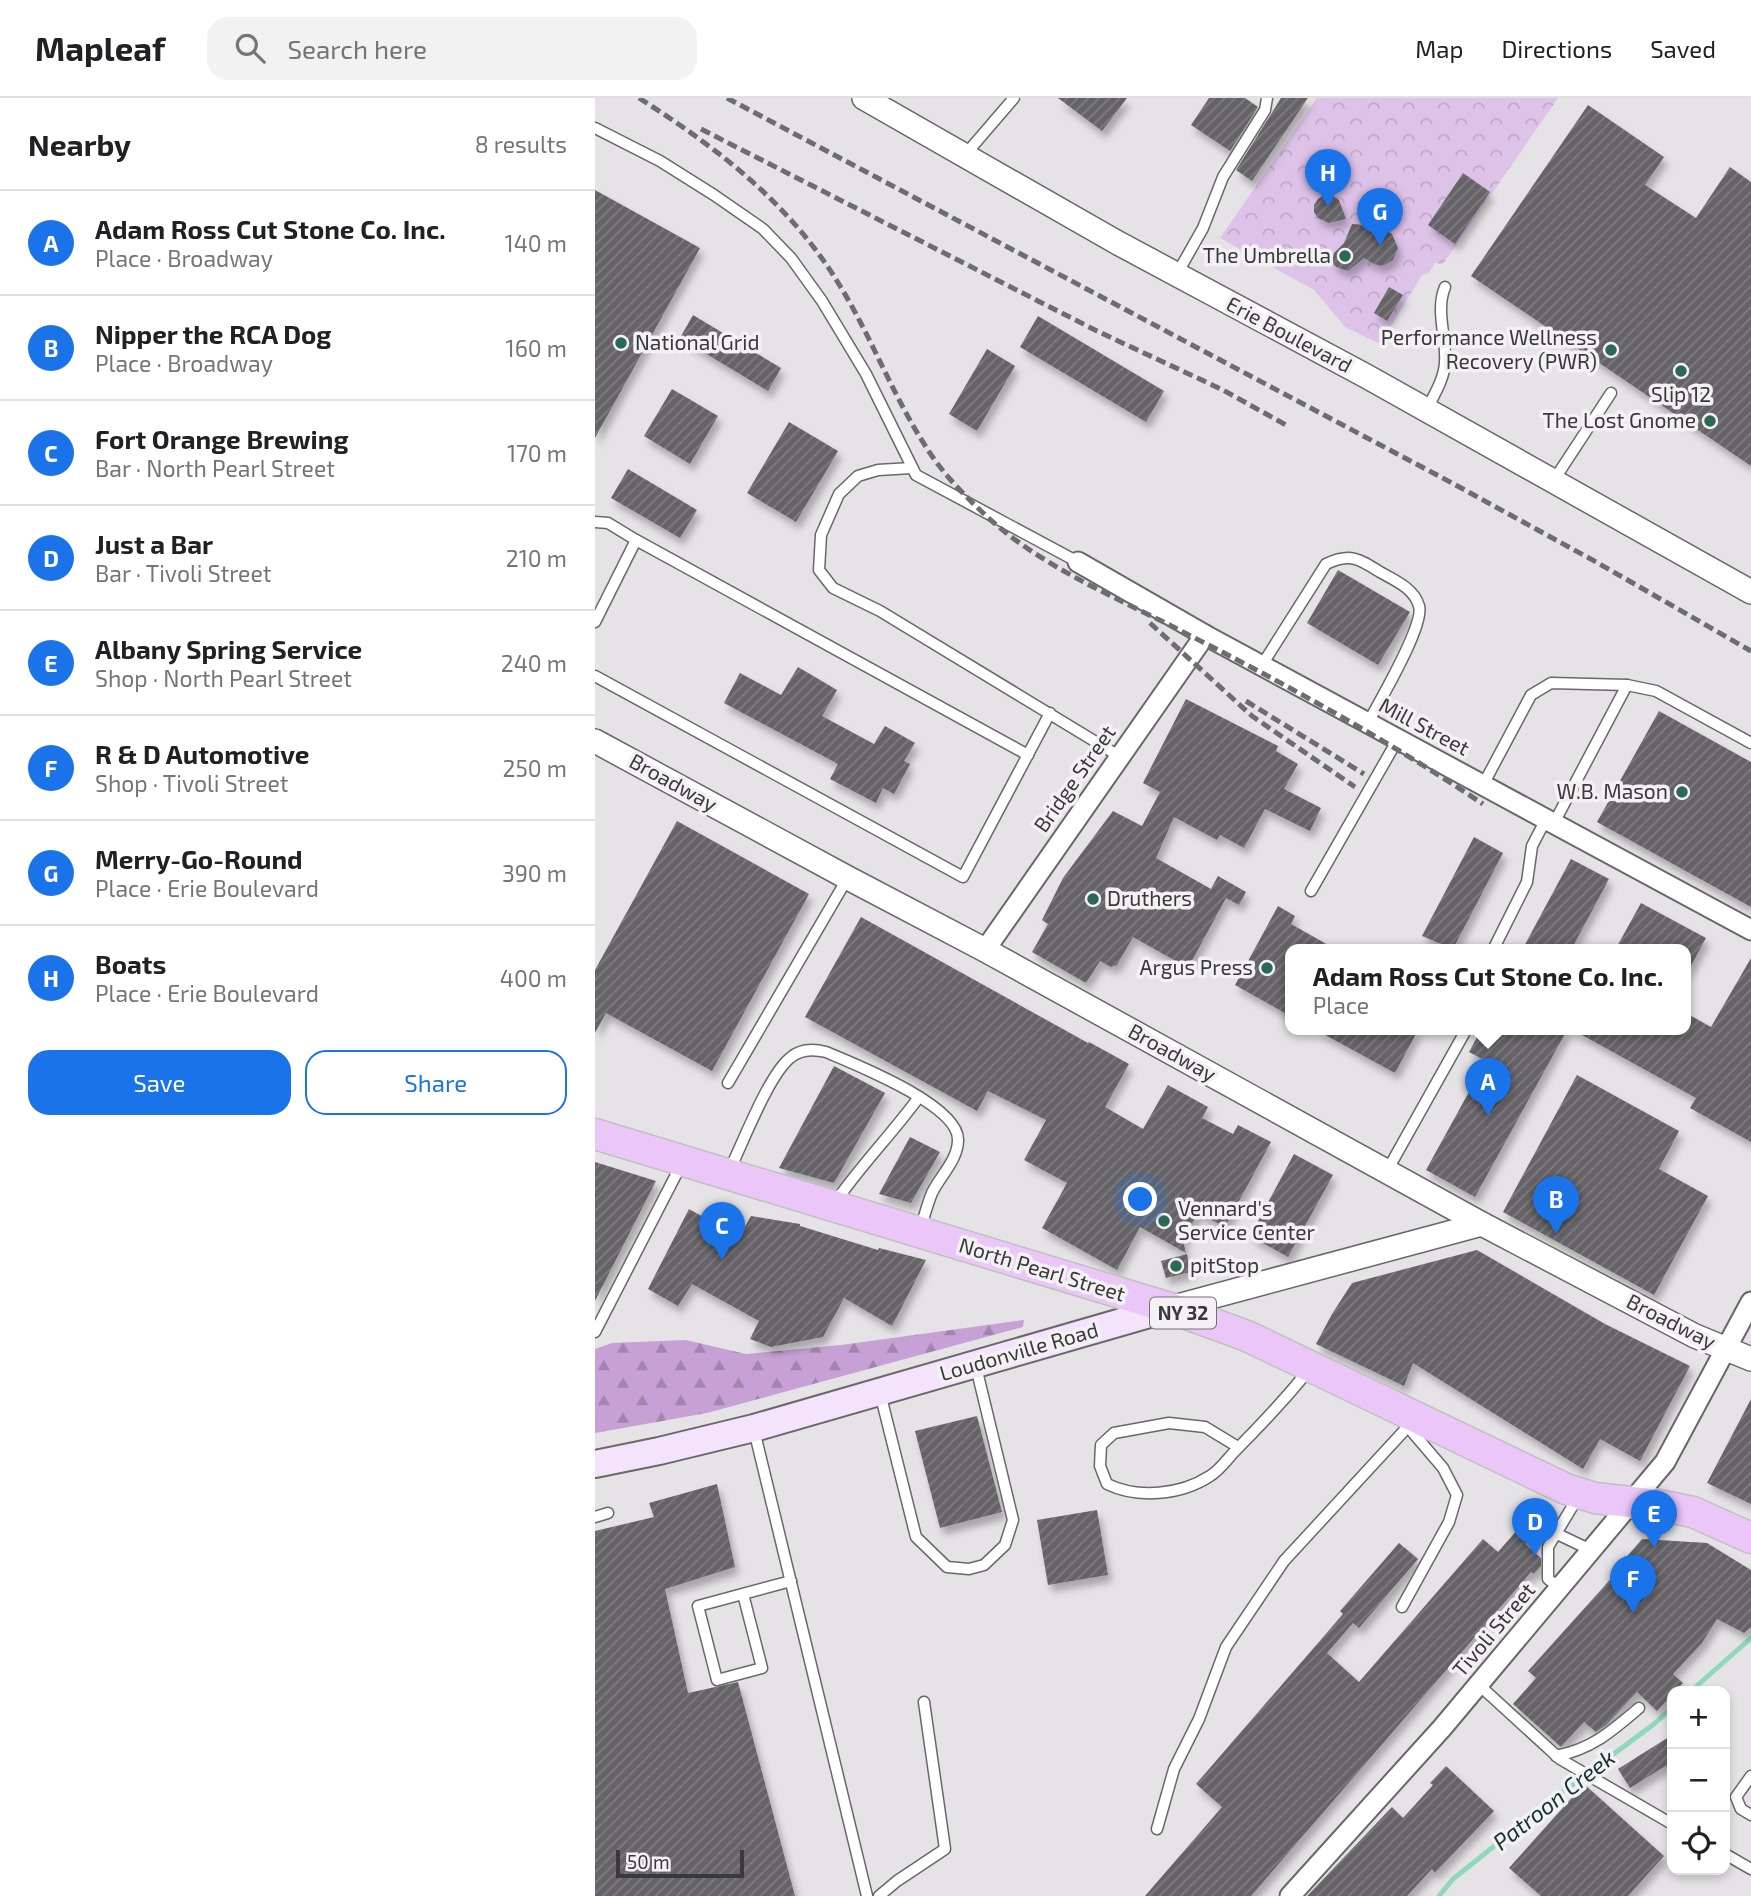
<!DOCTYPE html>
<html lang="en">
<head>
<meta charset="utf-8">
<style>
  :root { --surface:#fff; --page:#f2f2f2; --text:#202124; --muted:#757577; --line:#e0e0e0; --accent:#1a73e8 }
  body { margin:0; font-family:"Exo 2",sans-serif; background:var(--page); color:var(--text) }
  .controls { position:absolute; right:21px; bottom:21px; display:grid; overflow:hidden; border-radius:14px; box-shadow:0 4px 10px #0003 }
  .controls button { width:63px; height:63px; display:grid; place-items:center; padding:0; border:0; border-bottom:2px solid var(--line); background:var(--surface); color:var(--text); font:35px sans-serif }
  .scale { position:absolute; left:21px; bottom:18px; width:128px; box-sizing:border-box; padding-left:7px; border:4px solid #3a393a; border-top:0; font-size:19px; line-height:24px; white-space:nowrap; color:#3a393a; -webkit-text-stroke:5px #f3f1f4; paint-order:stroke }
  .you { position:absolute; left:546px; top:1102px; width:24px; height:24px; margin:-18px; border:5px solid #fff; border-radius:50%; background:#1a73e8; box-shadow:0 0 0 10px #1a73e833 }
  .badge { display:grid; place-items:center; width:46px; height:46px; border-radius:50%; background:var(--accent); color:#fff; font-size:23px; font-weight:700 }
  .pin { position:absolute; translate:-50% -58px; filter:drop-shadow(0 2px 4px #0008) }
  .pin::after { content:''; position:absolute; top:37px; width:24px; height:21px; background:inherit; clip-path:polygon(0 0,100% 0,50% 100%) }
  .popup { position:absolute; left:690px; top:846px; width:406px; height:91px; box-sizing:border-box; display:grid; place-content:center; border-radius:14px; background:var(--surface); filter:drop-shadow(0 2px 5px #0005); font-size:23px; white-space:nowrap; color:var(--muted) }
  .popup b { font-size:26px; color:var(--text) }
  .popup::after { content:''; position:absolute; left:50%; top:100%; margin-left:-14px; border:14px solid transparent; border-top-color:var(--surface) }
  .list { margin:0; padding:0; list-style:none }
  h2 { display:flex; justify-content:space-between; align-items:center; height:91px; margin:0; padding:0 28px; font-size:30px }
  h2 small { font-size:23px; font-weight:400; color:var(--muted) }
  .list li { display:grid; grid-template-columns:46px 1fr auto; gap:21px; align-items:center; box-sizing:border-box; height:105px; padding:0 28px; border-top:2px solid var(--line) }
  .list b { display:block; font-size:26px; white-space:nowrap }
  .list p { margin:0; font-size:23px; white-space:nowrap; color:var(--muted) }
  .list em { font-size:23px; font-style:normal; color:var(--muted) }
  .actions { display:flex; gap:14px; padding:21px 28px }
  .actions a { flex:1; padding:16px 0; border:2px solid var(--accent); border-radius:21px; text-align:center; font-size:24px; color:var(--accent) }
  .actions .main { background:var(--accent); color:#fff }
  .icon { flex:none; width:38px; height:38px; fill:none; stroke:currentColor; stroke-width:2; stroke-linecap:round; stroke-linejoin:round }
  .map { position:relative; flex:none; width:1156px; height:1798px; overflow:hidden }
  header { display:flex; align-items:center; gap:42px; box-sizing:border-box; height:98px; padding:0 35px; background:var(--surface); border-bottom:2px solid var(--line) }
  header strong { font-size:33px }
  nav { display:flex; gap:38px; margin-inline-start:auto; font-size:24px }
  .search { width:490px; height:63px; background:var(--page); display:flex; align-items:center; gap:18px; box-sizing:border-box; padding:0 24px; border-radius:21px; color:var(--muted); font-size:26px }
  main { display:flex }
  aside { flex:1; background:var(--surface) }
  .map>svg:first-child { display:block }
  .forest { fill:url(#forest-firs) }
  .park { fill:url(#park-crowns) }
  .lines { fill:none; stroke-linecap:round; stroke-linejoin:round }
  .stream { stroke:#8fd8bd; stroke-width:5 }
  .building { fill:url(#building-hatch); filter:url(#shadow) }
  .service-casing { stroke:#69676a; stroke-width:13 }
  .minor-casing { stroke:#69676a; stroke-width:23 }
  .tertiary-casing { stroke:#69676a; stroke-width:26 }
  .secondary-casing { stroke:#69676a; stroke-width:30 }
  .primary-casing { stroke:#c0c0c0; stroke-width:33 }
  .service { stroke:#fff; stroke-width:10 }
  .minor { stroke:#fff; stroke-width:19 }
  .tertiary { stroke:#fff; stroke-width:23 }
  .secondary { stroke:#f5e2fb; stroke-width:26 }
  .primary { stroke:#ebc6f8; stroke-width:30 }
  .rail { stroke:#6d6c6e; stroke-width:5; stroke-dasharray:10 5; stroke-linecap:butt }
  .poi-dot { fill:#2b6955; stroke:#f3f1f4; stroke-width:2.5 }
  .labels { text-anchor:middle; stroke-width:7; stroke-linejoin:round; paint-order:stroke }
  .shield { fill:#f3f1f4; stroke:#727072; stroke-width:2 }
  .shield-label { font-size:19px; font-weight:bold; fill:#3a393a }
  .poi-label { font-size:21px; fill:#3a393a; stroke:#f3f1f4; text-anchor:end }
  .street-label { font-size:21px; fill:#3a393a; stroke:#f3f1f4 }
  .water-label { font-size:23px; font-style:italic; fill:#13352a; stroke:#f3f1f4 }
</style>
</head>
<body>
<header>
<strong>Mapleaf</strong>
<div class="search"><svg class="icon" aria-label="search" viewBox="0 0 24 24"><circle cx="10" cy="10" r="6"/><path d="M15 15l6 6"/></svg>Search here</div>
<nav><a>Map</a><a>Directions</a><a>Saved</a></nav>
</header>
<main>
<aside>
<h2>Nearby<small>8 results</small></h2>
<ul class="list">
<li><span class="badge">A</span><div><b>Adam Ross Cut Stone Co. Inc.</b><p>Place · Broadway</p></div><em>140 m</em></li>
<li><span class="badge">B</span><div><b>Nipper the RCA Dog</b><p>Place · Broadway</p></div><em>160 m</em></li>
<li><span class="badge">C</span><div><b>Fort Orange Brewing</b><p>Bar · North Pearl Street</p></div><em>170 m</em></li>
<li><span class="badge">D</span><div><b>Just a Bar</b><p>Bar · Tivoli Street</p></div><em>210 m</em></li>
<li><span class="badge">E</span><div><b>Albany Spring Service</b><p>Shop · North Pearl Street</p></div><em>240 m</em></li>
<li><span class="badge">F</span><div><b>R &amp; D Automotive</b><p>Shop · Tivoli Street</p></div><em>250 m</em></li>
<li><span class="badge">G</span><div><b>Merry-Go-Round</b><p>Place · Erie Boulevard</p></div><em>390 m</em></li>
<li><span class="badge">H</span><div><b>Boats</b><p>Place · Erie Boulevard</p></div><em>400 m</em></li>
</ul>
<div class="actions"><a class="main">Save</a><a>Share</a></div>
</aside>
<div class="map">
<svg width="1156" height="1798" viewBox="0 0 1156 1798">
  <defs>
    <pattern id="forest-firs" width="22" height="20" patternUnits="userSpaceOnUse" patternTransform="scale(1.75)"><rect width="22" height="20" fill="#c7a1d5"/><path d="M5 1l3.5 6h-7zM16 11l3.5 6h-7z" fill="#a384ae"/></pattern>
    <pattern id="park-crowns" width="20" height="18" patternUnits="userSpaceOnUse" patternTransform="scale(1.75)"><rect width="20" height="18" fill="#dec3e9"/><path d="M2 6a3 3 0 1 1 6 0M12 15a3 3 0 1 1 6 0" fill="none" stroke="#bfa8c9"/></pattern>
    <pattern id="building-hatch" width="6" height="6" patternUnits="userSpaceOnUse" patternTransform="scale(1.75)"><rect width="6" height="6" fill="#666467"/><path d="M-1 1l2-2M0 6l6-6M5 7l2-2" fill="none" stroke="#7e7c7e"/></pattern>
    <filter id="shadow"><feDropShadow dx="4" dy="7" stdDeviation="3.5" flood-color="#0004"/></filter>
  </defs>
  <rect width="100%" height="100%" fill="#e6e3e7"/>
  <path class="forest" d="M429 1222 428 1229 112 1315 0 1335V1251L17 1245 91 1242 151 1256 246 1247Z"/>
  <path class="park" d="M722 0H963L848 166 840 165 834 175 827 177 785 246 750 229 719 192 625 140Z"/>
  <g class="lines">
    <g class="stream">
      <path d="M1096 1593 1156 1540"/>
      <path d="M844 1798 858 1781 961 1699 1059 1626 1077 1610"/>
    </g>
  </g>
  <g class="building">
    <path d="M463 0H532L507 33Z"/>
    <path d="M614 0H650L663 9 635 53 596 27Z"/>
    <path d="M686 0H713L657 83 641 72Z"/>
    <path d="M993 7 1069 59 1050 87 1101 120 1135 69 1156 84V368L876 178Z"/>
    <path d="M868 75 895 94 860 146 833 127Z"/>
    <path d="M0 92 105 150 0 340Z"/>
    <path d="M729 97H736L744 102 751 121 734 125 723 120 719 114V107L723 101Z"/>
    <path d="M757 126 783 128 797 136 803 150 798 162 788 168 779 166 769 160 753 173 741 169 737 163 739 155 749 145Z"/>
    <path d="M794 189 808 197 792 223 779 215Z"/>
    <path d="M98 217 186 270 173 293 85 240Z"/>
    <path d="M443 218 569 293 551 324 425 249Z"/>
    <path d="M392 251 420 268 382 333 354 316Z"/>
    <path d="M77 291 123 318 95 366 49 338Z"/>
    <path d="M194 324 243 353 201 424 152 395Z"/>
    <path d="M33 371 102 412 85 440 16 400Z"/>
    <path d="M743 472 815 514 783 567 712 525Z"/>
    <path d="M203 569 242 592 227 618 279 646 290 628 320 645 309 663 315 666 299 696 288 690 281 705 235 681 243 666 129 605 145 575 186 597Z"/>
    <path d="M591 601 683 648 681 653 703 666 689 691 726 710 715 733 670 711 649 750 625 737 622 742 579 719 561 760 616 791 623 778 651 794 644 807 631 800 593 870 538 839 522 867 516 869 505 863 491 885 437 854 453 826 447 822 468 780 518 713 547 728 565 694 548 685Z"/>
    <path d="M1064 613 1156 664V809L1002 724Z"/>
    <path d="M82 723 214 796 117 973 11 915 0 935V872Z"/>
    <path d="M879 739 908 755 858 851 827 838Z"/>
    <path d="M976 761 1014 781 976 852H927Z"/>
    <path d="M1046 805 1111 840 1091 877V852H1020Z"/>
    <path d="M683 808 700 818 696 826 742 852H695V918L640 887Z"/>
    <path d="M266 819 493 945 494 944 534 966 510 1009 548 1031 573 987 613 1009 607 1020 638 1036 643 1027 676 1044 630 1129 603 1115 588 1143 591 1155 545 1129 522 1172 447 1130 472 1085 429 1062 451 1022 393 993 382 1013 210 919Z"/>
    <path d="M1156 860V1044L1095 1010 1101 1000 978 932H1091V915L1116 929Z"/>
    <path d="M721 932H823L800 975Z"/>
    <path d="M886 932H972L880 1099 831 1072 891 963 874 954Z"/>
    <path d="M239 968 290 995 239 1085 184 1070Z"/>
    <path d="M982 977 1084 1033 1064 1071 1113 1098 1059 1197 908 1114Z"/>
    <path d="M315 1039 345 1054 316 1105 284 1096Z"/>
    <path d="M699 1056 738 1077 693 1159 655 1138Z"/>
    <path d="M0 1064 61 1083 0 1203Z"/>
    <path d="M94 1111 144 1139 156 1118 205 1126V1128L283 1152 284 1150 331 1162 297 1228 249 1200 228 1239 176 1249 155 1241 164 1223 97 1186 83 1208 53 1191Z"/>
    <path d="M882 1152 1010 1226 1095 1268 1045 1363 1005 1341 988 1371 818 1265 809 1288 721 1246 737 1216 757 1185Z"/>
    <path d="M592 1156 596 1174 571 1180 566 1163Z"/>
    <path d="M1156 1301V1406L1112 1385Z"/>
    <path d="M382 1318 407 1414 345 1430 320 1333Z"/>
    <path d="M122 1386 140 1469 70 1491 93 1595 143 1584 200 1798H0V1433L59 1419 54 1405Z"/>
    <path d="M945 1406 956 1416 930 1446 946 1460V1468L939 1476 936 1474 656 1798H550L627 1709 601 1686 748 1516 745 1513 804 1445 823 1461 764 1530 758 1525 732 1555 764 1584 888 1441 903 1454Z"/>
    <path d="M502 1412 513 1477 453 1487 442 1422Z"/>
    <path d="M1047 1441 1112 1445 1156 1472V1529L1149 1535 1122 1521 1107 1545 1078 1576 1088 1585 1080 1593H1077V1597L1062 1613 1042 1594 1011 1627 1001 1634 989 1624 966 1649 918 1606 941 1580 933 1573 1030 1465 1028 1463Z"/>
    <path d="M1077 1637V1664L1035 1690 1023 1671Z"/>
    <path d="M851 1668 899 1713 840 1775 837 1771 812 1798H712L797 1709 808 1720 838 1687 835 1685Z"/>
    <path d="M989 1686 1069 1758 1033 1798H946L914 1770Z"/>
  </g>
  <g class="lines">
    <g class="service-casing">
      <g id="service">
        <path d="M0 30 65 63 119 97 168 131 196 160 227 203 271 276 321 377 483 464"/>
        <path d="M370 57 419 0"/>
        <path d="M582 176 608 130 628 79 670 12 672 0"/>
        <path d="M832 311C839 297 849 281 850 265 852 240 840 213 850 189"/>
        <path d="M317 370 283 372 263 378 244 396 226 437 224 472 238 490 285 513 524 658"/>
        <path d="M959 382 1016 295"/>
        <path d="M0 424 13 425 41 442"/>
        <path d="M0 524 41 442 433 657"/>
        <path d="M667 567 731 466C755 455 763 460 785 474 799 482 819 490 824 508 830 527 784 604 773 625"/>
        <path d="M0 578 368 779 455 615"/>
        <path d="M888 687 936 597 956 585 1032 587 1061 593 1156 645"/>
        <path d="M959 725 1032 587"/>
        <path d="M716 793 803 641"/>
        <path d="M898 852 932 784 937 748 951 721"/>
        <path d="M133 985 252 781"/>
        <path d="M134 1073C148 1045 173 978 195 960 205 951 219 951 231 954 259 966 364 1007 363 1042 363 1062 345 1078 337 1095 332 1107 329 1120 325 1131"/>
        <path d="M792 1073 871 932"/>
        <path d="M239 1106C265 1068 297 1036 324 999"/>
        <path d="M0 1234 86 1067"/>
        <path d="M285 1295 321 1439 352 1469 374 1471 389 1467 410 1447 418 1422 381 1269"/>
        <path d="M159 1332 272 1798"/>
        <path d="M643 1349 610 1329 574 1325 519 1335 506 1347 505 1368 512 1386C543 1401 586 1397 615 1378 625 1372 633 1360 641 1352 667 1326 691 1300 714 1272"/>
        <path d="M0 1419 13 1415"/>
        <path d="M960 1435 996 1452"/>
        <path d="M964 1489 953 1481V1449L983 1399"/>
        <path d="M148 1496 167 1570 122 1582 103 1508 196 1483"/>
        <path d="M807 1509 854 1424 862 1397 848 1370 813 1329"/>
        <path d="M883 1586 965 1661 1077 1726"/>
        <path d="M961 1658C997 1651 1017 1633 1044 1610"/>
        <path d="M1156 1678 1141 1699 1146 1711 1156 1717"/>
        <path d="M562 1731 579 1671 604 1621 631 1549 689 1463 819 1322"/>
        <path d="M1130 1756 1156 1771"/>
        <path d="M284 1798 302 1783 350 1751 329 1604"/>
      </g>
    </g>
    <g class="minor-casing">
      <g id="minor">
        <path d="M483 464 610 537 1156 832"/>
        <path d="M390 852 610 537"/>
        <path d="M695 1798 847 1630 1070 1364 1156 1204"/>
      </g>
    </g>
    <g class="tertiary-casing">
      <g id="tertiary">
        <path d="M269 0 523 145 771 278 1156 494"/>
        <path d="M0 643 253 780 390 852 887 1126 1100 1238 1156 1261"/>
        <path d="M575 1210 887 1126"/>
      </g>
    </g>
    <g class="secondary-casing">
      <path id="secondary" d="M0 1366 64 1353 159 1330 575 1210"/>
    </g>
    <g class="primary-casing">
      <path id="primary" d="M0 1036 575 1210 652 1238 971 1391 1000 1400 1063 1407 1098 1414 1156 1440"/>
    </g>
    <use href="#service" class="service"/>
    <use href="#minor" class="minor"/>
    <use href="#tertiary" class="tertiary"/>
    <use href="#secondary" class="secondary"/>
    <use href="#primary" class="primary"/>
    <g class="rail">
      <path d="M44 0C121 49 193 104 242 183 276 237 298 299 333 352 347 374 366 394 385 412 441 467 519 498 588 534 691 586 792 642 888 706"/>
      <path d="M132 0 857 385 1003 465 1156 553"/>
      <path d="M106 31 502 233 628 292 691 327"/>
      <path d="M555 525 657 618 760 689"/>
      <path d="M651 603 769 676"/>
    </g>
  </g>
  <g class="poi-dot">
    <circle cx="750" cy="158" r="7"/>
    <circle cx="26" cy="245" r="7"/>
    <circle cx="1016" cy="252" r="7"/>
    <circle cx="1086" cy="273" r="7"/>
    <circle cx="1115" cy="323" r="7"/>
    <circle cx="1087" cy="694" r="7"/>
    <circle cx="498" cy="801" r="7"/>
    <circle cx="672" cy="870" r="7"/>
    <circle cx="569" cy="1123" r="7"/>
    <circle cx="581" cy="1168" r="7"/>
  </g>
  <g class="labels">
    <rect class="shield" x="555" y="1199.5" width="66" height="31" rx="5"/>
    <g class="shield-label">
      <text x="588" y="1222">NY 32</text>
    </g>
    <g class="poi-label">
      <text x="736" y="165">The Umbrella</text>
      <text x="1002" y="247">Performance Wellness<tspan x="1002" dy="24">Recovery (PWR)</tspan></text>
      <text x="40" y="252" text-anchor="start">National Grid</text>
      <text x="1086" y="304" text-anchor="middle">Slip 12</text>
      <text x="1101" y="330">The Lost Gnome</text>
      <text x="1073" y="701">W.B. Mason</text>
      <text x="512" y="808" text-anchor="start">Druthers</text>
      <text x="658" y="877">Argus Press</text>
      <text x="583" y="1118" text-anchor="start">Vennard's<tspan x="583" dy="24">Service Center</tspan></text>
      <text x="595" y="1175" text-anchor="start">pitStop</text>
    </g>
    <g class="street-label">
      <text transform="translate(694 237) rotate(28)" y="7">Erie Boulevard</text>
      <text transform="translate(829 629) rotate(28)" y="7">Mill Street</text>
      <text transform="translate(480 681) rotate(-55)" y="7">Bridge Street</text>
      <text transform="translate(78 685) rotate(29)" y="7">Broadway</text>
      <text transform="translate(577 955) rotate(29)" y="7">Broadway</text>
      <text transform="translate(447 1172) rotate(17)" y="7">North Pearl Street</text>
      <text transform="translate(1076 1224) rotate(27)" y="7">Broadway</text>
      <text transform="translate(424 1254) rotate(-16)" y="7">Loudonville Road</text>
      <text transform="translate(899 1532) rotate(-50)" y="7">Tivoli Street</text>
    </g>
    <g class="water-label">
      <text transform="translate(959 1702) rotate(-38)" y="8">Patroon Creek</text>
    </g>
  </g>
</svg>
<div class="controls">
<button>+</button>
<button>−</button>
<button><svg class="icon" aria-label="locate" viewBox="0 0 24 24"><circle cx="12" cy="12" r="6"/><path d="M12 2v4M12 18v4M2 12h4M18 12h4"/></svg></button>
</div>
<div class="scale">50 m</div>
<div class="you"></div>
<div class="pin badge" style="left:893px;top:1018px">A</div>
<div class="popup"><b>Adam Ross Cut Stone Co. Inc.</b>Place</div>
<div class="pin badge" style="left:961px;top:1136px">B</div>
<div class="pin badge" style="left:127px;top:1162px">C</div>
<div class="pin badge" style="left:940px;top:1458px">D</div>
<div class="pin badge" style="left:1059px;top:1450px">E</div>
<div class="pin badge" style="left:1038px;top:1515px">F</div>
<div class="pin badge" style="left:785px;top:148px">G</div>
<div class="pin badge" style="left:733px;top:109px">H</div>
</div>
</main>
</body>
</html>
